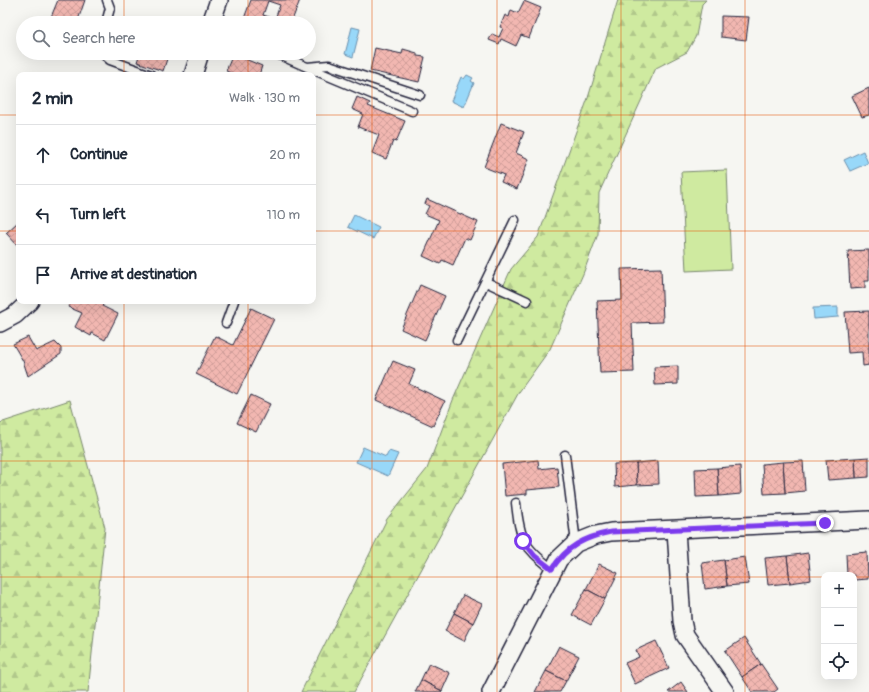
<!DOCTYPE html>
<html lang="en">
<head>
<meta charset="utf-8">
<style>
  :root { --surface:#fff; --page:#f2f2f3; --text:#1f2937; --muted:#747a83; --line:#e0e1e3 }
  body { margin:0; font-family:Pangolin,sans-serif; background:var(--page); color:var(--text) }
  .controls { position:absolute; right:12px; bottom:12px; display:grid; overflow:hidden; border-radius:8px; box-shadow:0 4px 16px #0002 }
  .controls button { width:36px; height:36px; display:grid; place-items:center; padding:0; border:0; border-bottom:1px solid var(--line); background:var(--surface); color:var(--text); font:20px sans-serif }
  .stop { position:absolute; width:12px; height:12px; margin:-9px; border:3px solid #7c3aed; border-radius:50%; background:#fff }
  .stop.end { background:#7c3aed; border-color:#fff; box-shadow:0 1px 4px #0008 }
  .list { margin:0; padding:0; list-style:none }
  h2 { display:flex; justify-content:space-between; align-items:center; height:52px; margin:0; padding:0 16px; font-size:17px }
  h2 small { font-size:13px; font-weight:400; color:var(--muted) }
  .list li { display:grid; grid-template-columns:26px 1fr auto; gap:12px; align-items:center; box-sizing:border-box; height:60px; padding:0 16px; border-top:1px solid var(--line) }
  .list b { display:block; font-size:15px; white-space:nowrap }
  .list em { font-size:13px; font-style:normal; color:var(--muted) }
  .icon { flex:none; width:22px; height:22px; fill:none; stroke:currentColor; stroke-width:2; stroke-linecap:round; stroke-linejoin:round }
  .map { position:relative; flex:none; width:869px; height:692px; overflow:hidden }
  .search { position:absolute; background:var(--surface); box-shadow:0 4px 16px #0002; left:16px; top:16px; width:300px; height:44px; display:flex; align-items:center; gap:10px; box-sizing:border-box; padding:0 14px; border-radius:22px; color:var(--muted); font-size:15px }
  .panel { position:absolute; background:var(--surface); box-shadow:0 4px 16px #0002; left:16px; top:72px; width:300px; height:232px; border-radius:8px }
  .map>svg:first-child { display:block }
  .forest { fill:url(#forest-firs); stroke:#78866e }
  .green { fill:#cfeaa0; stroke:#78866e }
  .water { fill:#98d8f9; stroke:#698fad }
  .building { fill:url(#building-cross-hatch); stroke:#22223b; fill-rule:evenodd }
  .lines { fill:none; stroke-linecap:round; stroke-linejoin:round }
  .service-casing { stroke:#22223b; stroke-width:11 }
  .minor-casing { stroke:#22223b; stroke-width:20 }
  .service { stroke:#f6f6f2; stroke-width:8 }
  .minor { stroke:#f6f6f2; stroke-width:17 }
  .route { stroke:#7c3aed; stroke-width:5 }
  .grid { fill:none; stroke:#e8590c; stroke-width:1; stroke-opacity:0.55 }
</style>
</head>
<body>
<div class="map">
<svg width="869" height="692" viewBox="0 0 869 692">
  <defs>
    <pattern id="forest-firs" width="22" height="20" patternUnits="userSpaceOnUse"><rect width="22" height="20" fill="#cfeaa0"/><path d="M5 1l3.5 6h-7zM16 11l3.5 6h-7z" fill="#b1c88b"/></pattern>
    <pattern id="building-cross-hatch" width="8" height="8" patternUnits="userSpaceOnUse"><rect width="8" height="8" fill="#f2b7b1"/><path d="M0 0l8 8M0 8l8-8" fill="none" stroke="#cf9d99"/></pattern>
  </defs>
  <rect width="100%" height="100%" fill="#f6f6f2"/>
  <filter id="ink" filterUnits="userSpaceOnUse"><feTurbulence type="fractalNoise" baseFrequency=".025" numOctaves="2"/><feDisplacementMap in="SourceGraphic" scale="8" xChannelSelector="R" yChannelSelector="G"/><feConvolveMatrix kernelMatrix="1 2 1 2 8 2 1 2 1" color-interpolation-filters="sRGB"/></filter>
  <g filter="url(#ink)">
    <g class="forest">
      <path d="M618 0H706L702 4 696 36 687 52 656 68 599 193 598 234 583 274 550 349 519 392 354 692H301L387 519 427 469 453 400 511 269 538 237 588 98Z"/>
      <path d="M70 400 105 528 88 692H0V423Z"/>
    </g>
    <path class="green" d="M727 170 731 269 686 271 681 172Z"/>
    <g class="water">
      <path d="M352 27 360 29 353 57 345 54Z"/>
      <path d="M467 75 473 78 471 81 474 83 464 107 451 101 461 77 464 79Z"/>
      <path d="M863 151 868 163 850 171 844 160Z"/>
      <path d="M354 215 379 227 373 239 348 227Z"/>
      <path d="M838 307V317L814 319 813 308Z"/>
      <path d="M363 447 386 457 389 451 398 454 388 476 356 462Z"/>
    </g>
    <g class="building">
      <path d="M58 0H85L77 23H66L51 17Z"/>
      <path d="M251 0H300L291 23H249L243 21ZM268 1 280 5 275 19 263 15Z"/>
      <path d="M524 1 541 8 529 38 521 35 516 46 501 39 499 44 489 40 492 34 499 37 503 28 500 27 505 15 509 17 511 10 518 13Z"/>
      <path d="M721 16 749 17 746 40 721 37Z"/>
      <path d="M375 48 402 54 403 49 417 53V56L425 57 419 82 370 71Z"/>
      <path d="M140 53H169L163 71 137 62Z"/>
      <path d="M233 54 262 66 259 75H236L226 71Z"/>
      <path d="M869 88V115L862 117 852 96Z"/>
      <path d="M357 97 370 103 368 106 405 121 396 142 393 141 386 159 372 153 379 135 358 127 363 114 352 109Z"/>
      <path d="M501 123 524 132 516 153 529 159 517 189 501 182 504 175 484 167Z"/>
      <path d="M427 199 478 222 470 240 465 238 453 265 442 260 440 264 423 256 439 220 425 214 429 206 425 204Z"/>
      <path d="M19 221V247L6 233Z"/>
      <path d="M869 250V281H865V288L850 289 848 251Z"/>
      <path d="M661 268 663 322 632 323 634 372 600 373 597 301 622 300 621 269Z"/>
      <path d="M420 285 445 296 425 340 401 329Z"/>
      <path d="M71 301H99L104 304 102 306 118 314 105 340 92 333 91 336 75 327 82 313 68 307Z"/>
      <path d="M251 308 274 319 237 394 196 374 215 336 233 345Z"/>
      <path d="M869 311V365L863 366 862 352 848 353 845 312Z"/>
      <path d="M28 337 36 351 55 342 61 348V354L28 376 23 361 13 344Z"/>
      <path d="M393 361 415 370 409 384 445 401 433 426 376 400Z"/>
      <path d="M678 366V384L655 385 654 367Z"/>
      <path d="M251 395 270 404 256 432 237 423Z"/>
      <path d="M869 457V477L856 478 855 458Z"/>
      <path d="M855 458 856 478 828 480 826 460Z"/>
      <path d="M538 460 539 469 557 467 559 487 527 490V494L505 496 502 464Z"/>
      <path d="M658 461 659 484 637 485 636 463Z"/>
      <path d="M803 461 805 491 785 493 783 462Z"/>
      <path d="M783 462 785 493 764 494 762 464Z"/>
      <path d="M636 463 637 485 615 487 614 464Z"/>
      <path d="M740 466 741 494 719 496 717 468Z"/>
      <path d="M717 468 719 496 696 497 695 469Z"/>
      <path d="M867 552 868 579 854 580V575H847L846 554Z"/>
      <path d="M808 553 811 580 790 583 787 556Z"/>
      <path d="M787 556 790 583 768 585 765 558Z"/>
      <path d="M745 557 749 584 727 586 724 560Z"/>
      <path d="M724 560 727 586 705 589 702 563Z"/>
      <path d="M599 564 618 573 605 599 586 589Z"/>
      <path d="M586 589 605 599 591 625 572 615Z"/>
      <path d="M463 595 482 604 473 623 454 613Z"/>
      <path d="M454 613 473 623 464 641 445 631Z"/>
      <path d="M744 638 761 664 742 677 725 651Z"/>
      <path d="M656 641 669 668 635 684 625 663 639 657 636 650Z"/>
      <path d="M559 646 579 656 566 681 546 671Z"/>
      <path d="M429 663 450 673 442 691 421 680Z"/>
      <path d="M761 664 778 689 774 692H752L742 677Z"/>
      <path d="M546 671 566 681 560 692H535Z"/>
      <path d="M421 680 442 691 441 692H415Z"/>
      <path d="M681 682 688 692H668Z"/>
    </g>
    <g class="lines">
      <g class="service-casing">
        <g id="service">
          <path d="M106 23 110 8 107 0"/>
          <path d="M102 53 110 60 151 75"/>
          <path d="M275 53 307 67 329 65 420 95"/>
          <path d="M309 68 412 111"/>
          <path d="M486 282 527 301"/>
          <path d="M226 323 234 301"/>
          <path d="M457 340 515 220"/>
          <path d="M565 455 576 543"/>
          <path d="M516 503C520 540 523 546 552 569"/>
        </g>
      </g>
      <g class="minor-casing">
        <g id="minor">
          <path d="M211 23 219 0"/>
          <path d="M193 75 200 53"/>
          <path d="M0 323 15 315 30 301"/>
          <path d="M676 530 682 621 685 635 725 692"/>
          <path d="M491 692 559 559 576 543 596 535 611 532 869 520"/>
        </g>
      </g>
      <use href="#service" class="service"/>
      <use href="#minor" class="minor"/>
    </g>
  </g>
  <g class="lines" filter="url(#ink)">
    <path class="route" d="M523 541 535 556 552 569C567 546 585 537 611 532L825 523"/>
  </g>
  <path class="grid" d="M124 0V23M248 0V23M372 0V692M497 0V692M621 0V692M745 0V692M124 53V75M248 53V75M0 115H19M313 115H869M0 231H19M313 231H869M124 301V692M248 301V692M0 346H869M0 461H869M0 577H824M854 577H869"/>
</svg>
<div class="controls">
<button>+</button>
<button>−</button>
<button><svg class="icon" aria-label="locate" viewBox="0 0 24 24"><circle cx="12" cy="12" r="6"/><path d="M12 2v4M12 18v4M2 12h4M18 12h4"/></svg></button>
</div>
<div class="stop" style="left:523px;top:541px"></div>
<div class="stop end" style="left:825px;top:523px"></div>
<div class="search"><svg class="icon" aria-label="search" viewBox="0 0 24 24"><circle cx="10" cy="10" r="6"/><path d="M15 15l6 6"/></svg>Search here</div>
<section class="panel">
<h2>2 min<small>Walk · 130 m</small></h2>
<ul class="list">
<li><svg class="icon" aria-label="ahead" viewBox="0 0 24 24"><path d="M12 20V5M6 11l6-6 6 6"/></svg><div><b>Continue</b></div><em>20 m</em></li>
<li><svg class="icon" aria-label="left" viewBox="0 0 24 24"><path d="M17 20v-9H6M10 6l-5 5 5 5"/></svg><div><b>Turn left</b></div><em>110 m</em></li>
<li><svg class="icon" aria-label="arrive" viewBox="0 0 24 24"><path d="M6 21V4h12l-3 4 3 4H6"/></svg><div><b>Arrive at destination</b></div></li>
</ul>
</section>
</div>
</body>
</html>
